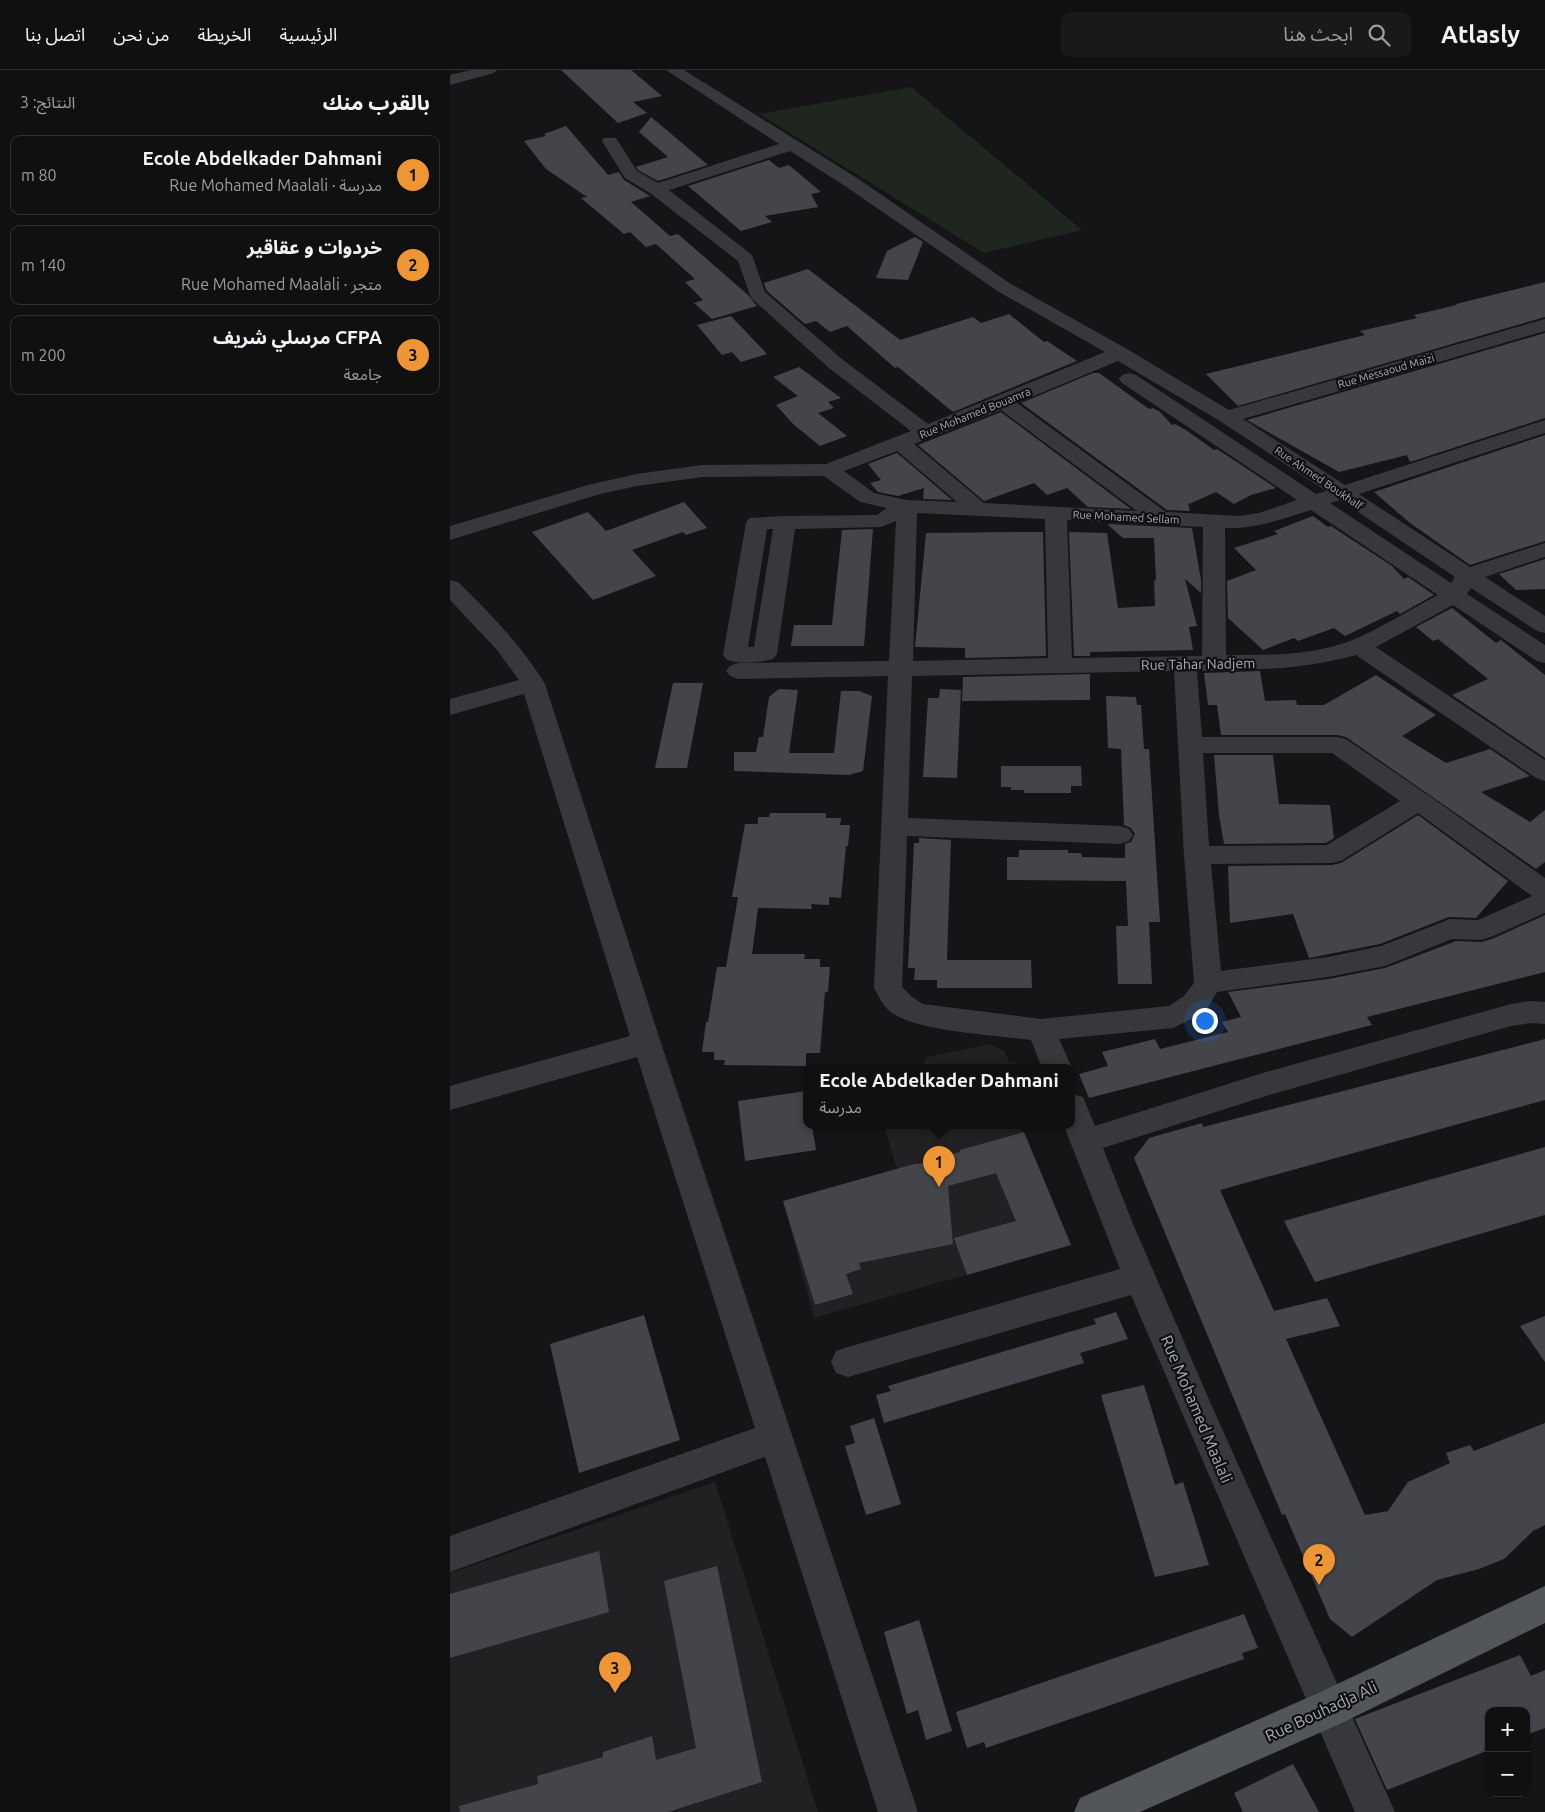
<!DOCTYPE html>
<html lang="ar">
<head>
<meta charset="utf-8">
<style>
  :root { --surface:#101011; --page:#19191a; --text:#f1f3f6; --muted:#9c9d9f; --line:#303031; --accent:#ee9535 }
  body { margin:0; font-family:Ubuntu,"Noto Sans Arabic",sans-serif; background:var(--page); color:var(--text); direction:rtl }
  .controls { position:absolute; right:15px; bottom:15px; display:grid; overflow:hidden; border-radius:10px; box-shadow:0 1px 4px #0004 }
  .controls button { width:45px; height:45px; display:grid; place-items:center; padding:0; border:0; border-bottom:1px solid var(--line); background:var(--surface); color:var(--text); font:25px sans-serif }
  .you { position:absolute; left:754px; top:950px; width:18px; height:18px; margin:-12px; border:4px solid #fff; border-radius:50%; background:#1a73e8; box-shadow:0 0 0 8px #1a73e833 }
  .badge { display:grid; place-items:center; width:32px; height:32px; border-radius:50%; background:var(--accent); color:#111; font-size:16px; font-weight:700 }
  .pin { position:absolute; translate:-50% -41px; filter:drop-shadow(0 1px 2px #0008) }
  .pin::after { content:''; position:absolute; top:26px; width:18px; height:15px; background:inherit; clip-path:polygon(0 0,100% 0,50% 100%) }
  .popup { position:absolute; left:353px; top:994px; width:272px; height:65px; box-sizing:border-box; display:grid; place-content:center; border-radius:10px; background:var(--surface); filter:drop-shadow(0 1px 4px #0005); font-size:16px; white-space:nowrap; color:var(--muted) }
  .popup b { font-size:19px; color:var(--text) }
  .popup::after { content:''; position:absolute; left:50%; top:100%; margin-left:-10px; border:10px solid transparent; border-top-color:var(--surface) }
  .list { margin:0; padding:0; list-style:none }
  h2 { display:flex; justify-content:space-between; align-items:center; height:65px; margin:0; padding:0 20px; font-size:21px }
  h2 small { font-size:16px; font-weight:400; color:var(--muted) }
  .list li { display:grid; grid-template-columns:32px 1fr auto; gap:15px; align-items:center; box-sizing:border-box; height:80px; margin:0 10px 10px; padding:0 10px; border:1px solid var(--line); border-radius:10px }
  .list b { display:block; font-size:19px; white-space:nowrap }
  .list p { margin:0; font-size:16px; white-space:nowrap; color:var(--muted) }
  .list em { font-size:16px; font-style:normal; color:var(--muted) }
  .icon { flex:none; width:28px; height:28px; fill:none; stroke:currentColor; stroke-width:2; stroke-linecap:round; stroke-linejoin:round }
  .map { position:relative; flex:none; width:1095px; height:1742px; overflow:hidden; direction:ltr }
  header { display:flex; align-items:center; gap:30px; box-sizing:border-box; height:70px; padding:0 25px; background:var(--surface); border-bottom:1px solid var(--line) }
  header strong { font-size:24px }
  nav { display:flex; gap:28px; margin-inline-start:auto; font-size:18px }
  .search { width:350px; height:45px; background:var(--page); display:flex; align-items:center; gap:12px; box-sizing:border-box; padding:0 18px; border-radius:10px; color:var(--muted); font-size:19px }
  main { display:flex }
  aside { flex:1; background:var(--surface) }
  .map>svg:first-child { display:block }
  .built { fill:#212124 }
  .green { fill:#1f261f }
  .building { fill:#44454a }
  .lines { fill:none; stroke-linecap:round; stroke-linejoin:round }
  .minor { fill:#36383b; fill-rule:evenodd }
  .major { fill:#52555a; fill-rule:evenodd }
  .labels { text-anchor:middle; stroke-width:4.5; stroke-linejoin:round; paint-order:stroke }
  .far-street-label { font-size:11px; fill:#a7aeb6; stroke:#101012 }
  .street-label { font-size:14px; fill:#a7aeb6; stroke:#101012 }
  .near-street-label { font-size:16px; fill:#a7aeb6; stroke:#101012 }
</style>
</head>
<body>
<header>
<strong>Atlasly</strong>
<div class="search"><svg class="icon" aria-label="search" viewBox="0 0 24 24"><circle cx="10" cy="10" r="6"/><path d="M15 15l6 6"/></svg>ابحث هنا</div>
<nav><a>الرئيسية</a><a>الخريطة</a><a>من نحن</a><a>اتصل بنا</a></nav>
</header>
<main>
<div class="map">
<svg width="1095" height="1742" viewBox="0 0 1095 1742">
  <rect width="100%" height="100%" fill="#151517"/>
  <g class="built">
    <path d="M540 974 555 982 559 991 568 993 570 998H470L477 987Z"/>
    <path d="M434 1056H571L621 1175 364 1248 333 1131 447 1099Z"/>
    <path d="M265 1412 368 1742H0V1503Z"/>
  </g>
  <path class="green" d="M461 17 632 160 534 183 309 44Z"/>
  <g class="building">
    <path d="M111 0H181L212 26 183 32 197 43 168 53Z"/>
    <path d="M201 47 258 95 208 111 188 100 186 97 218 87 189 62Z"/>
    <path d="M116 56 158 105 169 102 174 110 200 126 181 132 220 166 228 164 298 225 307 236 262 249 244 233 253 230 235 212 245 209 206 174 196 177 180 162 174 164 131 128 137 127 96 99 74 71 96 66 94 64Z"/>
    <path d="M319 90 329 98 339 95 371 122 361 124 368 137 315 146 322 152 291 161 238 116Z"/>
    <path d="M465 167 473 172 458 210 426 208 437 181Z"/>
    <path d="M358 199 450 270 523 247 531 253 559 244 594 272 597 271 627 291 503 342 448 297 445 298 397 256 380 262 366 251 355 254 317 221 314 213Z"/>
    <path d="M1095 212V247L788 336 756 304 915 265 910 261 967 248 964 245 1007 235 1006 234Z"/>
    <path d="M281 246 317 284 291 292 282 282 272 285 247 255Z"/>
    <path d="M1095 263V348L960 392 957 385 889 402 797 350Z"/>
    <path d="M349 297 391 328 378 332 384 338 368 343 397 366 370 376 343 354 326 335 348 326 323 307Z"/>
    <path d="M643 303H649L699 339 703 338 710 342 722 355 725 354 736 360 764 380 767 379 826 418 801 425 784 434 766 422 739 434 738 433 740 441 717 440 571 333Z"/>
    <path d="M551 342 681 439 638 437 617 418 597 425 584 413 534 431 468 375Z"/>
    <path d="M1095 365V471L1020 495 960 453 924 422Z"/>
    <path d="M447 383 502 430 473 429 474 418 448 426 428 422 420 413 431 410 418 394Z"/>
    <path d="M234 432 257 458 236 465 233 462 182 480 206 506 143 530 82 462 138 442 156 461Z"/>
    <path d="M863 446 878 457 881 456 942 496 954 509 958 507 984 525 950 544 947 541 895 566 884 558 848 571 844 568 813 580 778 548 777 511 806 500 784 478 828 464 824 461Z"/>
    <path d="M657 454 742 458 751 510V523L735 509 747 556 739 557 743 580 640 582V586H624L619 462 657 463 668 538 705 536 704 510H706L704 468H673Z"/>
    <path d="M423 459 414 576H341L344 555H382L392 460Z"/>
    <path d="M578 462H593L596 586 515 588V578L465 577 476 463Z"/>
    <path d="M1095 489V519L1066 520 1049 504Z"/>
    <path d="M1002 538 1046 573 1051 570 1095 605V688L1002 625 1038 609 988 569 983 571 966 557Z"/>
    <path d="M810 601 815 631 846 630 847 635H874L926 605 986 645 952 666 996 693 1040 679 1080 706 1031 722 1080 752 1095 740V792L1086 799 896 667 887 665H771L767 635H758L754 603Z"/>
    <path d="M640 604V630L512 631 513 607Z"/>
    <path d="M223 613H253L237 698H205Z"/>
    <path d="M329 619 348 620 339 683H384L391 621H409L422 626 413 701 399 705 284 701V682H306L309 667H313L319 627Z"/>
    <path d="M490 619 511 620 507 708 473 707 478 628H489Z"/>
    <path d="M656 626 686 627 687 635H691L694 679H699L710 852H699L702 914H668L666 856H678L676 811 557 810V787H569V780H618V783H631L632 787 675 788V774L681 772 685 764 681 758 674 755 671 679 658 678Z"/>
    <path d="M764 685H823L829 734 880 735 884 768 876 773 774 774 769 745Z"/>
    <path d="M551 696H631L632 716H621V723H574V720H561V717H551Z"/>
    <path d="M320 743H376V748H391L390 755H400L398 776H396L391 828 379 827V835L361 834 362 839 308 838 302 884H355L354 889H370V897H380L378 922H375L370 983H356V996L274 995 275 990H264V982H252L256 952H258L267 897H276L288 827H282L295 754H308V747H319Z"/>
    <path d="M968 745 1058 811 1026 848 999 847 930 874 859 888 843 844 780 853 778 796 882 795 891 793Z"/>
    <path d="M469 768 501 770 497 890H581L582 918H487V910H464L465 898H458L464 773H469Z"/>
    <path d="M1095 845V902L917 947 922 955 639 1028 629 1004 658 996 652 982 705 969 710 979 778 962 772 952 791 947 778 922 878 909 935 898 1006 871 1031 872 1042 869Z"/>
    <path d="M1095 969V1030L770 1120 824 1241 877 1228 890 1256 836 1269 915 1445 938 1441 958 1412 1000 1393 996 1383 1020 1375 1024 1381 1095 1353V1455L1083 1461 1054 1489 1029 1499 987 1510 902 1567 880 1549 835 1444 832 1445 684 1088 699 1068 752 1053 753 1057Z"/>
    <path d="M356 1021V1056H362L366 1080 295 1091 288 1031Z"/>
    <path d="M574 1062 621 1175 517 1205 504 1168 566 1151 546 1103 498 1116 503 1174 409 1193 411 1199 396 1204 403 1224 365 1235 333 1131 464 1094 501 1091 499 1085 510 1082V1080Z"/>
    <path d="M1095 1077V1145L865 1212 834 1151Z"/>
    <path d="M666 1242 678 1269 630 1283 634 1293 434 1353 426 1325 441 1321 438 1316 646 1254 644 1249Z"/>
    <path d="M194 1245 230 1370 129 1403 100 1274Z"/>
    <path d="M1095 1246V1292L1070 1256Z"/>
    <path d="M694 1315 725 1415 733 1412 759 1495 705 1507 651 1325Z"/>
    <path d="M424 1348 451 1434 416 1445 395 1376 405 1373 400 1356Z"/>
    <path d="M149 1481 159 1542 0 1588V1524Z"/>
    <path d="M267 1496 312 1712 218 1742H10L9 1736 88 1714 87 1706 153 1687V1682L202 1666 206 1690 246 1678 214 1511Z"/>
    <path d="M794 1544 808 1578 792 1583 794 1589 536 1678 534 1672 517 1678 506 1642Z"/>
    <path d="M469 1550 502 1661 476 1670 468 1640 457 1644 434 1562Z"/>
    <path d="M1070 1585 1081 1606 1095 1600V1658L1076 1665V1641H1039V1680L937 1720 905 1649Z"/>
    <path d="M843 1694 869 1742H793L784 1723Z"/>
  </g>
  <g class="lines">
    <g class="minor">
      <path d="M21 0H47L44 3 0 15V5Z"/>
      <path d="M216 0H234L407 108 561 214 677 279 779 340 1095 249V261L793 349 895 415 1095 350V363L909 424 1020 497 1095 473V487L1035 507 1095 546V563L1087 561 1021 518 1017 524 1095 575V593L1087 591 1003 535 926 577 1095 690V711L1086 708 906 585C852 600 802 600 747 601L752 667H887L896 669 978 725 1095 808V843L1041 867 1031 870 1002 869 935 896 878 907 767 922 758 937 750 945 723 958 609 969 622 998H592L581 970C546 965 469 962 442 943 433 936 429 927 424 918L438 606 288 609 280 606 276 601 280 596 288 593 439 591 446 451 431 457 345 459 327 584 323 589C309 593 291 594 277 590L273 585 296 453 299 448 335 446 427 445 437 438 410 432 374 406 252 407 187 416 150 424 0 470V456L138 415 187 404 252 395 376 394 461 361 379 298 301 228 288 191 200 123 175 108 152 71 154 68H166L187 101 208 113 329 74ZM340 81 395 116 549 222 655 282 478 354 393 290 315 222 302 185 219 120ZM668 291 770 351 876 421 866 424 686 305 679 303 672 305 669 309 672 313 847 430 809 443 789 446 716 442 567 333ZM551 340 687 441 534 433 464 374ZM447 381 507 432 457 430 424 423 394 401ZM890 430 1005 507 1001 513 880 433ZM861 440 988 525C961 539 928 560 900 571 861 586 817 585 776 585L775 458C806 459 832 449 861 440ZM467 443 595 449 598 588 463 591ZM617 450 753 457 752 586 622 588ZM317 459H323L304 577H298ZM724 601 734 785 744 913 734 926 719 936 591 949 473 934 461 926 452 917 457 766 670 774 679 771 683 765 679 759 670 756 458 748 462 606ZM753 683H882L950 731 877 775 759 776ZM968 743 1082 826 1028 850 1000 849 931 876 878 887 771 901 761 794 882 793 891 791Z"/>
      <path d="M0 510 8 512C41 544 71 575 95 614L211 973 468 1742H428L315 1387 0 1502V1466L305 1358 187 987 0 1040V1016L180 966 74 624 0 645V629L69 610 47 580 0 530Z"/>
      <path d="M1081 931 1095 932V954L1081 953 1061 956 816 1026 653 1078 683 1154 764 1341 945 1742H905L681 1225 398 1307 386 1303 381 1292 386 1281 398 1277 670 1199 614 1056H622V1024L633 1027 645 1056 816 1002 1061 934Z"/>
    </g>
    <path class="major" d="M1095 1516V1553L894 1652 690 1742H624L630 1728 866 1624Z"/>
  </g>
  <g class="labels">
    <g class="far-street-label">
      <text transform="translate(936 301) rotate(-16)" y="4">Rue Messaoud Maizi</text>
      <text transform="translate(525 343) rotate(-22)" y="4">Rue Mohamed Bouamra</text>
      <text transform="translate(869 408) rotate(34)" y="4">Rue Ahmed Boukhalf</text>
      <text transform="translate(676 447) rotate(3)" y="4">Rue Mohamed Sellam</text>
    </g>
    <g class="street-label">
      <text transform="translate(748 594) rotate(-1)" y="5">Rue Tahar Nadjem</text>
    </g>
    <g class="near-street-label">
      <text transform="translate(747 1339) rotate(67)" y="6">Rue Mohamed Maalali</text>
      <text transform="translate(871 1641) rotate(-25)" y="6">Rue Bouhadja Ali</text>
    </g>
  </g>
</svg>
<div class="controls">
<button>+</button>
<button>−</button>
</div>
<div class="you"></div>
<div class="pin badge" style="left:489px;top:1117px">1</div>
<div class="popup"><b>Ecole Abdelkader Dahmani</b>مدرسة</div>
<div class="pin badge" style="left:869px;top:1515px">2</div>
<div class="pin badge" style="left:165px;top:1623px">3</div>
</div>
<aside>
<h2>بالقرب منك<small>النتائج: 3</small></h2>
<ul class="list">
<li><span class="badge">1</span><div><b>Ecole Abdelkader Dahmani</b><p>مدرسة · Rue Mohamed Maalali</p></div><em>80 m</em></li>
<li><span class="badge">2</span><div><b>خردوات و عقاقير</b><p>متجر · Rue Mohamed Maalali</p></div><em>140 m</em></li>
<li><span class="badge">3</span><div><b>CFPA مرسلي شريف</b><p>جامعة</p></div><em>200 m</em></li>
</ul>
</aside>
</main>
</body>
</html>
